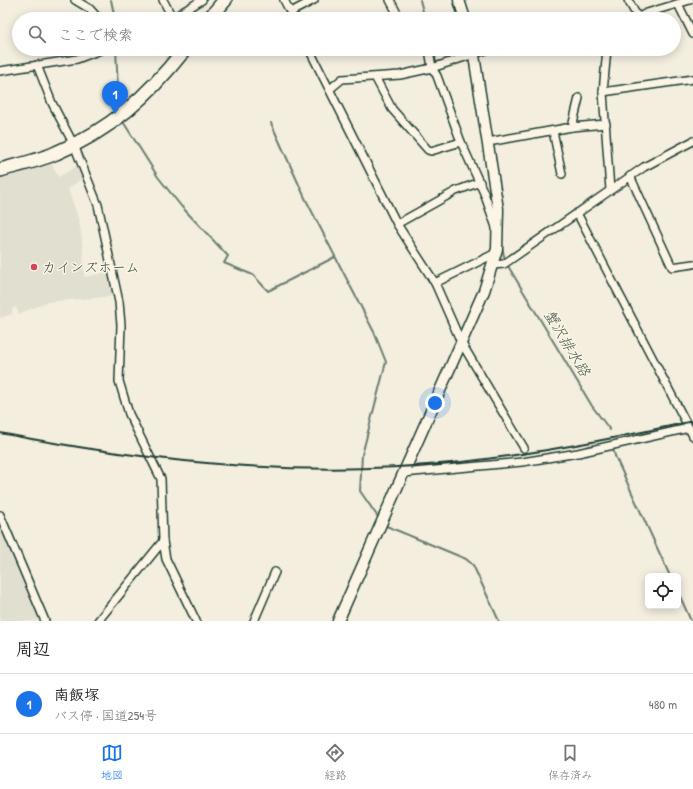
<!DOCTYPE html>
<html lang="ja">
<head>
<meta charset="utf-8">
<style>
  :root { --surface:#fff; --page:#f2f2f2; --text:#222; --muted:#767676; --line:#e0e0e0; --accent:#1a73e8 }
  body { margin:0; font-family:"Patrick Hand","Klee One",sans-serif; background:var(--page); color:var(--text) }
  .controls { position:absolute; right:12px; bottom:12px; display:grid; overflow:hidden; border-radius:6px; box-shadow:0 2px 10px #0003 }
  .controls button { width:36px; height:36px; display:grid; place-items:center; padding:0; border:0; border-bottom:1px solid var(--line); background:var(--surface); color:var(--text); font:20px sans-serif }
  .you { position:absolute; left:435px; top:403px; width:14px; height:14px; margin:-10px; border:3px solid #fff; border-radius:50%; background:#1a73e8; box-shadow:0 0 0 6px #1a73e833 }
  .badge { display:grid; place-items:center; width:26px; height:26px; border-radius:50%; background:var(--accent); color:#fff; font-size:13px; font-weight:700 }
  .pin { position:absolute; translate:-50% -33px; filter:drop-shadow(0 1px 2px #0008) }
  .pin::after { content:''; position:absolute; top:21px; width:14px; height:12px; background:inherit; clip-path:polygon(0 0,100% 0,50% 100%) }
  .list { margin:0; padding:0; list-style:none }
  h2 { display:flex; justify-content:space-between; align-items:center; height:52px; margin:0; padding:0 16px; font-size:17px }
  h2 small { font-size:13px; font-weight:400; color:var(--muted) }
  .list li { display:grid; grid-template-columns:26px 1fr auto; gap:12px; align-items:center; box-sizing:border-box; height:60px; padding:0 16px; border-top:1px solid var(--line) }
  .list b { display:block; font-size:15px; white-space:nowrap }
  .list p { margin:0; font-size:13px; white-space:nowrap; color:var(--muted) }
  .list em { font-size:13px; font-style:normal; color:var(--muted) }
  .icon { flex:none; width:22px; height:22px; fill:none; stroke:currentColor; stroke-width:2; stroke-linecap:round; stroke-linejoin:round }
  .map { position:relative; flex:none; width:693px; height:621px; overflow:hidden }
  .search { position:absolute; background:var(--surface); box-shadow:0 2px 10px #0003; left:12px; right:12px; top:12px; height:44px; display:flex; align-items:center; gap:10px; box-sizing:border-box; padding:0 14px; border-radius:22px; color:var(--muted); font-size:15px }
  .sheet { height:112px; background:var(--surface) }
  nav { display:flex; justify-content:space-around; align-items:center; box-sizing:border-box; height:56px; border-top:1px solid var(--line); background:var(--surface); font-size:11px; color:var(--muted) }
  nav a { display:grid; justify-items:center; gap:2px }
  nav .on { color:var(--accent) }
  .map>svg:first-child { display:block }
  .built { fill:#e1dfd0 }
  .lines { fill:none; stroke-linecap:round; stroke-linejoin:round }
  .stream { stroke:#6c7d72; stroke-width:2 }
  .street-casing { stroke:#1f3d34; stroke-width:10 }
  .secondary-casing { stroke:#1f3d34; stroke-width:13 }
  .highway-casing { stroke:#1f3d34; stroke-width:16 }
  .street { stroke:#fcf5e5; stroke-width:7 }
  .secondary { stroke:#fcf5e5; stroke-width:10 }
  .highway { stroke:#fcf5e5; stroke-width:13 }
  .rail { stroke:#1f3d34; stroke-width:2 }
  .poi-dot { fill:#d1495b; stroke:#fcf5e5; stroke-width:1.5 }
  .labels { text-anchor:middle; stroke-width:3; stroke-linejoin:round; paint-order:stroke }
  .poi-label { font-size:14px; fill:#1f3d34; stroke:#fcf5e5; text-anchor:start }
  .water-label { font-size:15px; font-style:italic; fill:#465d53; stroke:#fcf5e5 }
</style>
</head>
<body>
<div class="map">
<svg width="693" height="621" viewBox="0 0 693 621">
  <rect width="100%" height="100%" fill="#f3eede"/>
  <filter id="ink" filterUnits="userSpaceOnUse"><feTurbulence type="fractalNoise" baseFrequency=".025" numOctaves="2"/><feDisplacementMap in="SourceGraphic" scale="8" xChannelSelector="R" yChannelSelector="G"/><feConvolveMatrix kernelMatrix="1 2 1 2 8 2 1 2 1" color-interpolation-filters="sRGB"/></filter>
  <g filter="url(#ink)">
    <g class="built">
      <path d="M52 164 58 177 79 165 84 177 68 189 79 221 83 248 84 277 110 272 115 296 47 302 19 314 16 307 12 309V314L0 318V178Z"/>
      <path d="M0 521 43 621H0Z"/>
    </g>
    <g class="lines">
      <g class="stream">
        <path d="M111 0 115 19"/>
        <path d="M420 0 425 19"/>
        <path d="M116 49 119 110"/>
        <path d="M434 49 436 63"/>
        <path d="M122 120 158 177 181 206 228 256 224 263 253 275 268 291 335 257"/>
        <path d="M271 123 305 198 374 332 386 362 362 455 360 491 380 520"/>
        <path d="M502 247 505 260"/>
        <path d="M508 266 592 406 610 430"/>
        <path d="M613 448 615 456 670 576"/>
        <path d="M384 525 466 559 473 565 499 621"/>
        <path d="M678 592 691 621"/>
      </g>
      <g class="street-casing">
        <g id="street">
          <path d="M75 0 90 9 99 19"/>
          <path d="M163 0 173 19"/>
          <path d="M284 0 294 19"/>
          <path d="M390 0 400 19"/>
          <path d="M628 0 638 18"/>
          <path d="M678 4 693 34"/>
          <path d="M291 12 314 0"/>
          <path d="M171 19 202 0"/>
          <path d="M635 19 647 13 690 0"/>
          <path d="M309 49 397 224 435 283 461 342 524 448"/>
          <path d="M429 49 432 68 437 76 461 142 484 193 497 230"/>
          <path d="M607 49 603 92 610 190"/>
          <path d="M37 65 52 103 74 145 98 205 119 302 121 325 119 381 129 414 161 479 163 541 166 559 196 621"/>
          <path d="M0 71 77 59 103 49"/>
          <path d="M375 77 392 109 428 150 431 151 461 142"/>
          <path d="M330 89 342 79 400 75 432 68 489 49"/>
          <path d="M603 92 693 79"/>
          <path d="M572 127 579 98"/>
          <path d="M553 131 562 174"/>
          <path d="M488 142 572 127 606 124"/>
          <path d="M630 176 672 267 693 264"/>
          <path d="M577 213 693 436"/>
          <path d="M397 224 456 191 480 182"/>
          <path d="M493 265 504 264 644 167 693 141"/>
          <path d="M435 283 496 253"/>
          <path d="M403 473 522 462 578 453 689 428"/>
          <path d="M0 515 45 621"/>
          <path d="M98 621 163 541"/>
          <path d="M254 621 275 572"/>
        </g>
      </g>
      <g class="secondary-casing">
        <g id="secondary">
          <path d="M459 0 465 19"/>
          <path d="M338 621 484 291 497 249 498 209 473 49"/>
        </g>
      </g>
      <g class="highway-casing">
        <g id="highway">
          <path d="M209 19 225 0"/>
          <path d="M0 170C18 165 38 161 56 153 111 130 148 96 185 49"/>
        </g>
      </g>
      <use href="#street" class="street"/>
      <use href="#secondary" class="secondary"/>
      <use href="#highway" class="highway"/>
      <path class="rail" d="M0 433C148 462 299 478 451 463 533 455 613 439 693 421"/>
    </g>
  </g>
  <circle class="poi-dot" cx="34" cy="267" r="4"/>
  <g class="labels">
    <g class="poi-label">
      <text x="42" y="272">カインズホーム</text>
    </g>
    <g class="water-label">
      <text transform="translate(567 343) rotate(59)" y="5">蟹沢排水路</text>
    </g>
  </g>
</svg>
<div class="controls">
<button><svg class="icon" aria-label="locate" viewBox="0 0 24 24"><circle cx="12" cy="12" r="6"/><path d="M12 2v4M12 18v4M2 12h4M18 12h4"/></svg></button>
</div>
<div class="you"></div>
<div class="pin badge" style="left:115px;top:114px">1</div>
<div class="search"><svg class="icon" aria-label="search" viewBox="0 0 24 24"><circle cx="10" cy="10" r="6"/><path d="M15 15l6 6"/></svg>ここで検索</div>
</div>
<section class="sheet">
<h2>周辺<small></small></h2>
<ul class="list">
<li><span class="badge">1</span><div><b>南飯塚</b><p>バス停 · 国道254号</p></div><em>480 m</em></li>
</ul>
</section>
<nav>
<a class="on"><svg class="icon" aria-label="map" viewBox="0 0 24 24"><path d="M3 6l6-2 6 2 6-2v14l-6 2-6-2-6 2zM9 4v14M15 6v14"/></svg>地図</a>
<a><svg class="icon" aria-label="directions" viewBox="0 0 24 24"><path d="M12 3l9 9-9 9-9-9zM9 14v-3h6M13 9l2 2-2 2"/></svg>経路</a>
<a><svg class="icon" aria-label="saved" viewBox="0 0 24 24"><path d="M7 4h10v16l-5-4-5 4z"/></svg>保存済み</a>
</nav>
</body>
</html>
